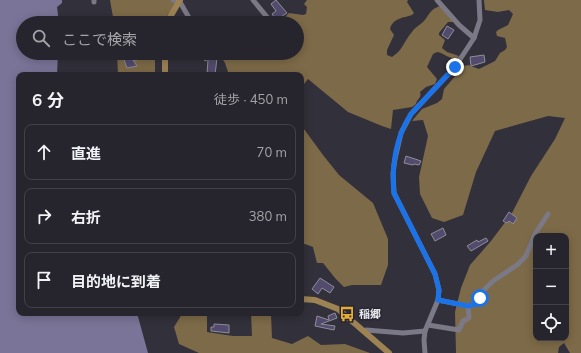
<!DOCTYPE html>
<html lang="ja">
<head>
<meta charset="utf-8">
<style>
  :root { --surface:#26242c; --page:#323038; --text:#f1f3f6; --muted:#a4a4a9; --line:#424148 }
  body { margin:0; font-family:Mulish,"Noto Sans JP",sans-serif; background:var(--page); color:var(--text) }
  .controls { position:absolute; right:12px; bottom:12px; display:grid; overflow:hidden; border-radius:8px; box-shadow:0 2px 10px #0003 }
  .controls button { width:36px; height:36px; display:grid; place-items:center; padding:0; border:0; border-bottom:1px solid var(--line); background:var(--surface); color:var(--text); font:20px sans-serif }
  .stop { position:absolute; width:12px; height:12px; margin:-9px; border:3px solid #1a73e8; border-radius:50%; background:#fff }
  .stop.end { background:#1a73e8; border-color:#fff; box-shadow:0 1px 4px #0008 }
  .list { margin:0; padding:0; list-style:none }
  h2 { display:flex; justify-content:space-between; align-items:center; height:52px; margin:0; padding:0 16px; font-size:17px }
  h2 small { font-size:13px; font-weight:400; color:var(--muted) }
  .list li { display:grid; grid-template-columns:26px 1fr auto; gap:12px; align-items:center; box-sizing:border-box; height:56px; margin:0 8px 8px; padding:0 8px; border:1px solid var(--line); border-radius:8px }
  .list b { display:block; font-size:15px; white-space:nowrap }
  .list em { font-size:13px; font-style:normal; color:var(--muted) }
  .icon { flex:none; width:22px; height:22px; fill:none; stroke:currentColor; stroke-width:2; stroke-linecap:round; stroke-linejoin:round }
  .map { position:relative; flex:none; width:581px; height:353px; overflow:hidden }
  .search { position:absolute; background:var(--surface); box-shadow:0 2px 10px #0003; left:16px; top:16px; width:288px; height:44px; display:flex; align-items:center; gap:10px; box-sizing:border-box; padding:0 14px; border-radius:22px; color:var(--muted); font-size:15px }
  .panel { position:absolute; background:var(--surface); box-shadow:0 2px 10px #0003; left:16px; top:72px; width:288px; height:244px; border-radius:8px }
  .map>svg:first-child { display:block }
  .forest { fill:#7d6a48; fill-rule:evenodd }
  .water { fill:#7a7498 }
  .building { fill:#524b6d; stroke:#8f8d99 }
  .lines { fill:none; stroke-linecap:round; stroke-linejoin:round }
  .minor { stroke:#7b7985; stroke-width:5 }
  .major { stroke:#9d8254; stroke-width:6 }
  .route { stroke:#1a73e8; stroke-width:5 }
  .labels { text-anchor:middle; stroke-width:3; stroke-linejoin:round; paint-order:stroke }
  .poi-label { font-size:11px; font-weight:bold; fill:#eaeaf0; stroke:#282630; text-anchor:start }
</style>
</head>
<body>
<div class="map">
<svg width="581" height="353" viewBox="0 0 581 353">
  <rect width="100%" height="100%" fill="#32303a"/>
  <g class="forest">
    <path d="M110 0H179V1L161 23H114Z"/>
    <path d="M307 0H408L407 2 414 13 412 15C403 18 393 18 390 29L394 35 387 50V55L392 57C403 50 404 41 412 32 415 27 420 25 424 21 430 14 429 10 440 6L454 22H448L439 33V35L445 40 442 48 447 52 459 56 457 59C449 59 444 53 437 52L433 54 427 67 437 79 435 84 426 87 420 92C422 98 417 99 416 104L412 107 393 110 391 129 382 126 348 112 308 79 304 84 301 112V75H229L225 63 219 53H297V39L301 27 297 26V23H285V17L289 13 303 15 306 14 307 7 304 4Z"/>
    <path d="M484 0H581V353H570L564 343 559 347 558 353H456L455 312 461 288 470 265 491 241 512 213 531 176 555 139 565 118 548 116 495 131 476 172 463 215 444 222 432 218 420 194 419 177 428 136 423 120 412 121 422 109 437 103 442 99 444 89 464 66 468 65 479 69 495 61 500 53 505 50 507 47 505 38 497 36 496 32 498 30 508 25 513 14 509 10 498 12 485 10ZM536 236H566V338H536Z"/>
    <path d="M117 53H155V75H118Z"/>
    <path d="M301 125 323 155 339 175 373 203 388 239V265L381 285H352L344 287 335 278 323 263H317L313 247 305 244H301Z"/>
    <path d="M184 313H207V332L233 336H252L251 313 271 314 272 338 292 344 308 336 321 345 345 344 370 353H199L179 344 174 327 182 314Z"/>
  </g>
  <path class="water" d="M0 0H62V3L57 7 59 23H23V53H58L57 75H19V313H137L148 353H0Z"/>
  <g class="building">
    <path d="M276 0 287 13 276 20 272 14 276 11 271 4Z"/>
    <path d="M447 26 454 30 448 39 442 35Z"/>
    <path d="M125 53H140V56L137 57V60H133L137 66 127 68 123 57Z"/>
    <path d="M206 53 209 58H217L215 75H207L208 59 205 61 202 56Z"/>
    <path d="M484 55 485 62 471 66 470 57Z"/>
    <path d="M406 156 421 161 419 165 414 164 413 165 404 163Z"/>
    <path d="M509 212 517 218 513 224 509 221 507 223 503 221Z"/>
    <path d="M443 228 446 235 435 241 431 234Z"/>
    <path d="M486 238 488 241 471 251 467 246 477 240 478 242Z"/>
    <path d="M320 278 334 287 330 293 322 288 318 294 312 289Z"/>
    <path d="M335 313 337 318 321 324 335 326 334 330 315 326 317 316 329 320 328 316Z"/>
    <path d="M214 324 229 325V333L211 331V327H214Z"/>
  </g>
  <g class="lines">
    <g class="minor">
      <path d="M94 0V2"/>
      <path d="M173 0 180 2 192 23"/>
      <path d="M253 0 272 23"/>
      <path d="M437 0 459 25 474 38"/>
      <path d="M438 300 468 306 476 304 484 290 493 281 517 265 526 256 535 234 548 214"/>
      <path d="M428 325 459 330 463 321 469 318 468 306"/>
      <path d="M363 331 366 330 403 333 425 331"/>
      <path d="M425 353 424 340 425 331 438 300 439 290 435 274 394 193 393 173 395 159 401 133 411 114 455 67 474 38 480 20 479 0"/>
    </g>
    <g class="major">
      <path d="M169 23 170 17 180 0"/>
      <path d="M165 53V75"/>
      <path d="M301 299 315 300 338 309 389 353"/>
    </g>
  </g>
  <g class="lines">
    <path class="route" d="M455 67 411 114C396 137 391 166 394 193L435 274 439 290 438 300 468 306 476 304 480 298"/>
  </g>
  <defs>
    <g id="bus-bare" transform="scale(1.2)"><path d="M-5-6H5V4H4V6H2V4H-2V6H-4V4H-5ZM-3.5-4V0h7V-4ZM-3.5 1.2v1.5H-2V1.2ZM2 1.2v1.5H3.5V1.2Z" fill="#e6ad36" stroke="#282630" stroke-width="2.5" paint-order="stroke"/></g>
  </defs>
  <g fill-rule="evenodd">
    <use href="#bus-bare" x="347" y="314"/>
  </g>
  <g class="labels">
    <g class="poi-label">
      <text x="359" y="318">稲郷</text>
    </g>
  </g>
</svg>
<div class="controls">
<button>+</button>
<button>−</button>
<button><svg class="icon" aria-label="locate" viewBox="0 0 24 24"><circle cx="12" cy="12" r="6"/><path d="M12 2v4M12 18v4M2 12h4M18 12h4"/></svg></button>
</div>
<div class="stop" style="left:480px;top:298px"></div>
<div class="stop end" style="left:455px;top:67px"></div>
<div class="search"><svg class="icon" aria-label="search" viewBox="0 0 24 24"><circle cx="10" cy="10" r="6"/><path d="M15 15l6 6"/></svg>ここで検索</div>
<section class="panel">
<h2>6 分<small>徒歩 · 450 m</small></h2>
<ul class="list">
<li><svg class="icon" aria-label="ahead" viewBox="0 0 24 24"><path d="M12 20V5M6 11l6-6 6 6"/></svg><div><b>直進</b></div><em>70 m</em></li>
<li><svg class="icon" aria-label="right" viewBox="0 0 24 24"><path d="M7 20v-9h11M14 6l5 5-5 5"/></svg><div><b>右折</b></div><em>380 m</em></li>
<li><svg class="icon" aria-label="arrive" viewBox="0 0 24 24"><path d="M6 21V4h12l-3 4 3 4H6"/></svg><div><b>目的地に到着</b></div></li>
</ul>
</section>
</div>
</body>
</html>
